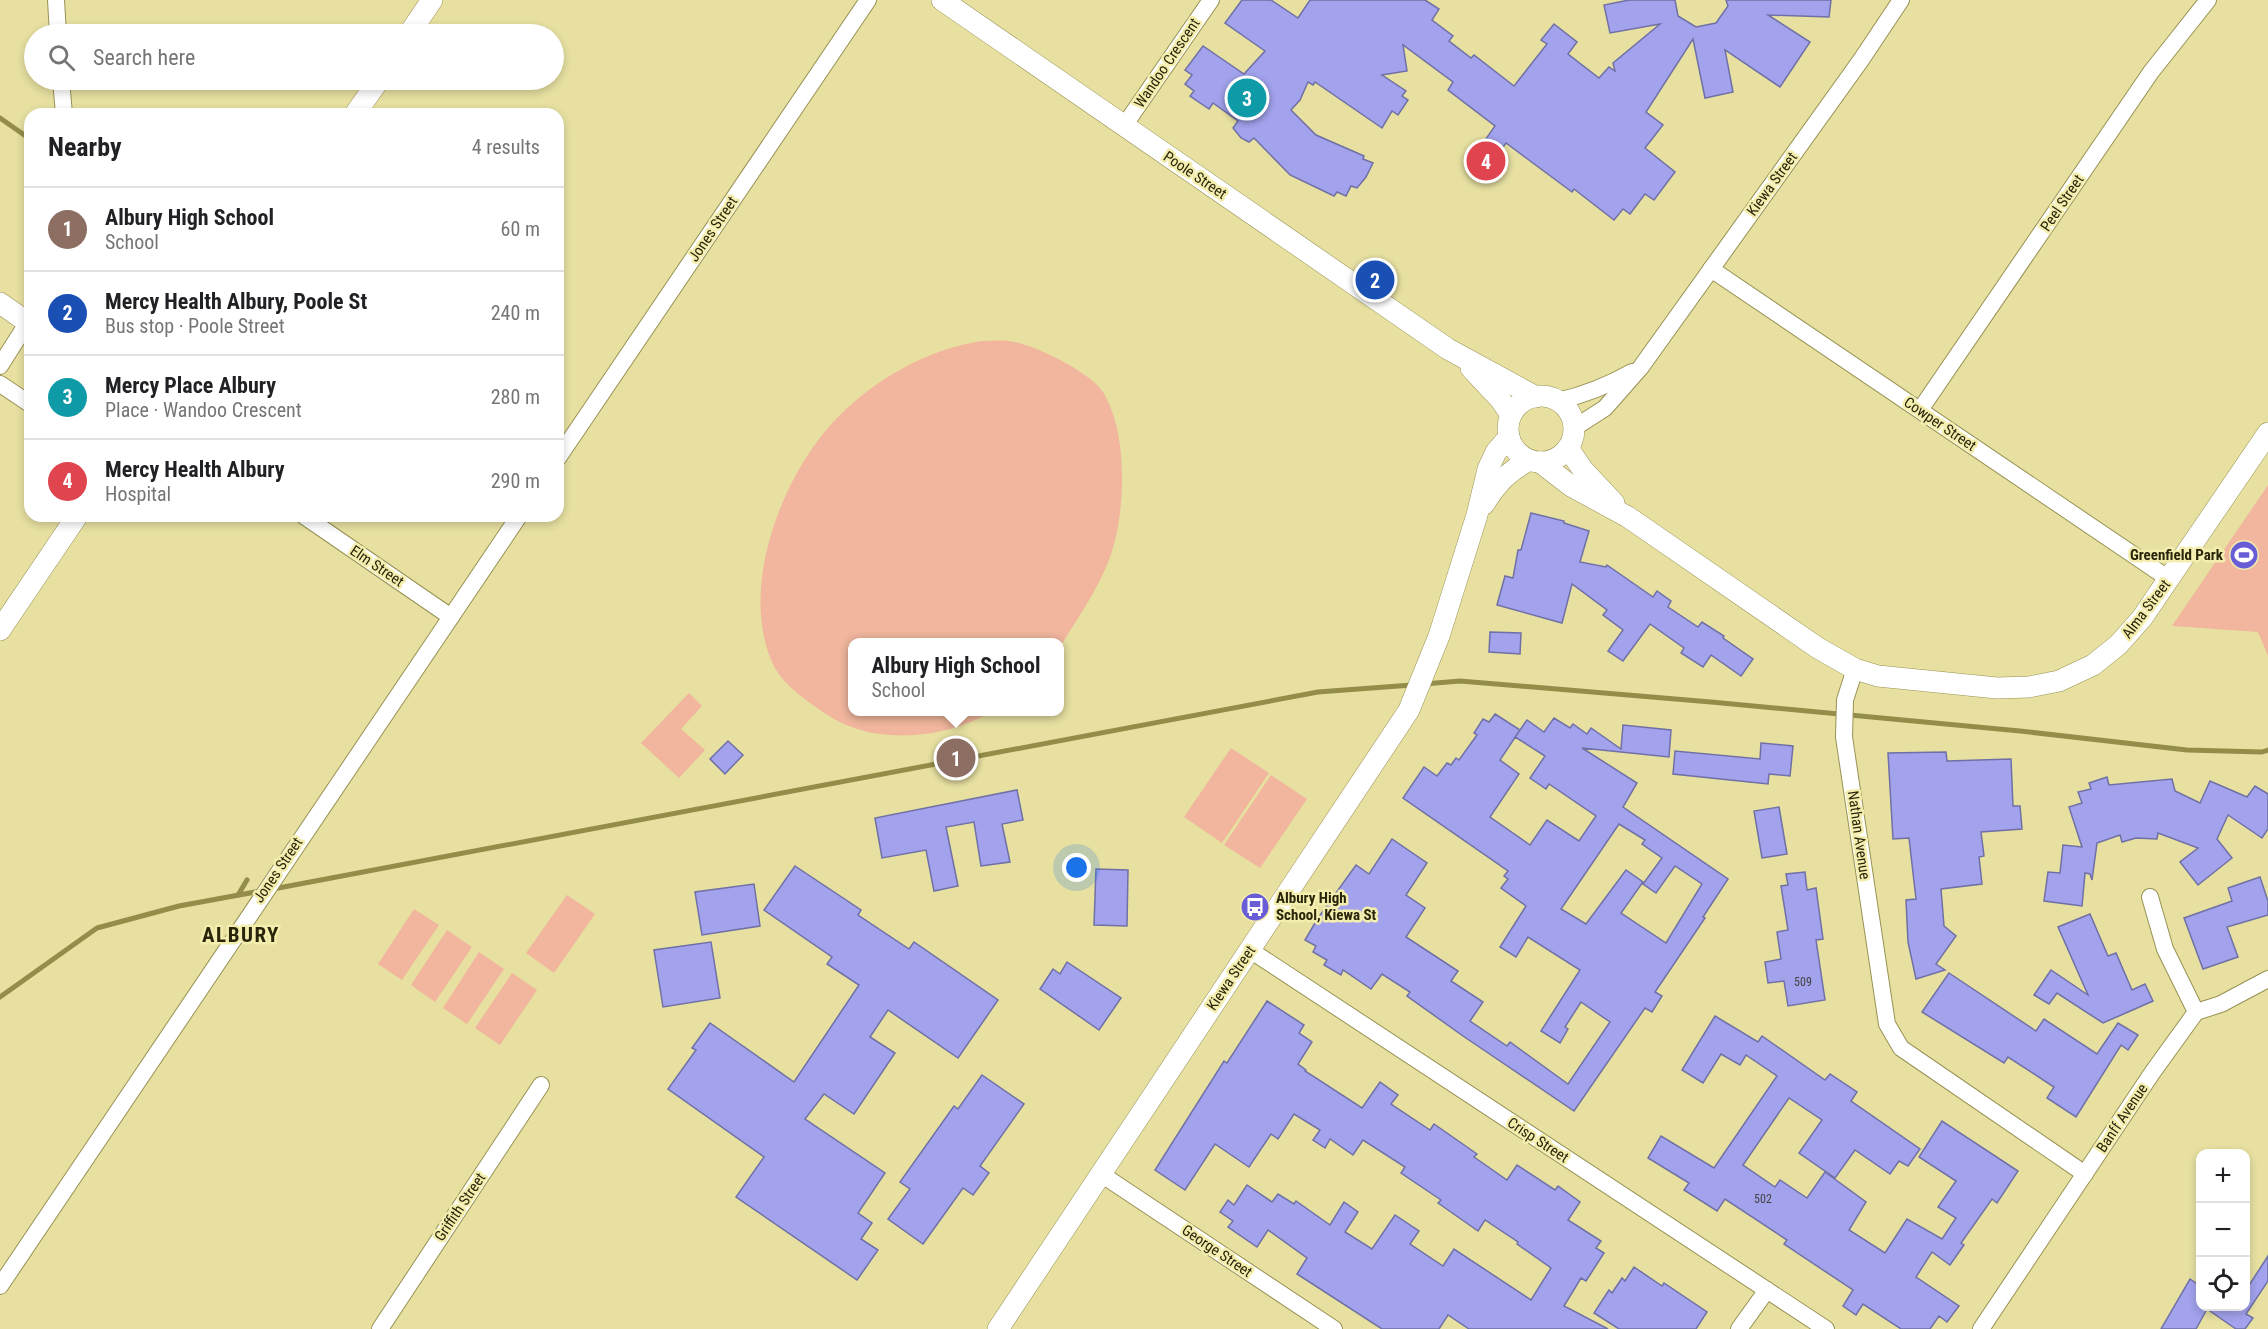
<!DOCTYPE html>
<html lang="en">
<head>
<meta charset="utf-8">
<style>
  :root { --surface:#fff; --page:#f6f6f6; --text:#202124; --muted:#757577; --line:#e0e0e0; --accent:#0f766e }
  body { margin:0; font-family:"Roboto Condensed",sans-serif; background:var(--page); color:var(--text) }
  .controls { position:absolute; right:18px; bottom:18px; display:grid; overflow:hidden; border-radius:12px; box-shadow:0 3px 9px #0003 }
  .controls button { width:54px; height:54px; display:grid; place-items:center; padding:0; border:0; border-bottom:2px solid var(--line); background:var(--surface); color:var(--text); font:30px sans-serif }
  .you { position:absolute; left:1077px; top:868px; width:21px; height:21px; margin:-15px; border:4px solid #fff; border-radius:50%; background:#1a73e8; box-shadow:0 0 0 9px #1a73e833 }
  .badge { display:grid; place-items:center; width:39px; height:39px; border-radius:50%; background:var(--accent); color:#fff; font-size:20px; font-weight:700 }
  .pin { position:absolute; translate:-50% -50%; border:3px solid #fff; box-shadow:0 2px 6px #0006 }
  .popup { position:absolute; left:848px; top:638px; width:216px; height:78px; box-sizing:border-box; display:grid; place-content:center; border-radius:12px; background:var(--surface); filter:drop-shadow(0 2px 4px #0005); font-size:20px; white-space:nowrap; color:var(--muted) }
  .popup b { font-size:22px; color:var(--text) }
  .popup::after { content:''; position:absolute; left:50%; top:100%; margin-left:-12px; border:12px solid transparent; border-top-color:var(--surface) }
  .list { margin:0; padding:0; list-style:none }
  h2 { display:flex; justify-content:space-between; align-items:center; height:78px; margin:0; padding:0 24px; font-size:26px }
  h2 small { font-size:20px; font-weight:400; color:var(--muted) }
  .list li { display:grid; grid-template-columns:39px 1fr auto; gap:18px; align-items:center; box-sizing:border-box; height:84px; padding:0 24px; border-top:2px solid var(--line) }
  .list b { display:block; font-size:22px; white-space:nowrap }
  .list p { margin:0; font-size:20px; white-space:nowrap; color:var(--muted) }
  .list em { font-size:20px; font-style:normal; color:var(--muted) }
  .icon { flex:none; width:33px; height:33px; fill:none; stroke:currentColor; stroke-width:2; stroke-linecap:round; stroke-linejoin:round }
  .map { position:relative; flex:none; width:2268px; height:1329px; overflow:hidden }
  .search { position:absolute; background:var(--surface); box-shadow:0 3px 9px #0003; left:24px; top:24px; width:540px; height:66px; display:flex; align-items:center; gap:15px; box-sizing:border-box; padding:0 21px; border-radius:33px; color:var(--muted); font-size:22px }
  .panel { position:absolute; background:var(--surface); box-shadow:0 3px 9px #0003; left:24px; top:108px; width:540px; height:414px; border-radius:18px }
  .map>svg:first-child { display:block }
  .green { fill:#f1b69d }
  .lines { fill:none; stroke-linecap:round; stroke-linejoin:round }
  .stream { stroke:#948d49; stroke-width:5 }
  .building { fill:#a2a2ed; stroke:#6f70a5; stroke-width:1.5; fill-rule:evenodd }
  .minor-casing { stroke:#989255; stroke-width:18 }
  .tertiary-casing { stroke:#989255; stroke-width:22 }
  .minor { stroke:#fff; stroke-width:16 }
  .tertiary { stroke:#fff; stroke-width:21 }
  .labels { text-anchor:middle; stroke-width:5; stroke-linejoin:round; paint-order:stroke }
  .number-label { font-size:12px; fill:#464444 }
  .street-label { font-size:15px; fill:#28250b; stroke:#f4eeae }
  .poi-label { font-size:15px; font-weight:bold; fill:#28250b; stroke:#f4eeae; text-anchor:end }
  .district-label { font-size:21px; font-weight:bold; letter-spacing:1.5px; fill:#28250b; stroke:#f4eeae }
</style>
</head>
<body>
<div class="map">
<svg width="2268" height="1329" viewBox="0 0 2268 1329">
  <rect width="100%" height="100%" fill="#e7e0a1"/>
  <g class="green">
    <path d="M981 341C990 341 999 340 1008 341 1032 343 1090 372 1103 392 1129 434 1126 516 1109 560 1097 591 1077 619 1060 647V642H852V712H991C957 732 912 740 873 733 852 729 833 720 816 707 800 696 780 681 772 662 739 587 782 475 836 419 875 379 926 350 981 341Z"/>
    <path d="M2268 485V656L2258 632 2172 626Z"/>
    <path d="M689 693 702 706 681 729 705 750 679 778 641 743Z"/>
    <path d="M1231 748 1269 773 1222 843 1184 817Z"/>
    <path d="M1271 775 1307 799 1260 868 1224 845Z"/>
    <path d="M567 895 595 914 554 973 526 953Z"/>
    <path d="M414 909 439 925 402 980 378 964Z"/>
    <path d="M447 930 472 947 435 1002 411 985Z"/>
    <path d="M479 952 504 969 467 1024 443 1008Z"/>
    <path d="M512 973 537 990 500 1045 475 1028Z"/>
  </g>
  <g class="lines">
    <g class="stream">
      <path d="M0 118 30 139"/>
      <path d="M1424 684 1460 681 1711 702 2020 731 2187 750 2262 752 2268 750"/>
      <path d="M273 889 1318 692 1412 685"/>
      <path d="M238 895 247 880"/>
      <path d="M0 997 97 928 179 906 261 891"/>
    </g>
  </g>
  <g class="building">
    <path d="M1242 0H1271L1298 18 1310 0H1425L1439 9 1432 20 1453 36 1449 41 1471 58 1474 55 1514 86 1547 44 1541 40 1554 24 1577 42 1568 54 1599 78 1609 67 1615 71 1613 63 1660 24 1610 33 1604 5 1629 0H1675L1678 16 1696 27 1716 23 1728 6 1726 0H1831L1829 17 1768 15 1810 42 1780 87 1725 50 1733 92 1705 98 1693 39 1646 112 1663 125 1645 148 1675 172 1654 200 1645 194 1630 214 1623 209 1614 220 1574 189 1572 192 1506 143 1498 154 1483 143 1495 126 1448 90 1453 82 1403 45 1407 71 1382 75 1406 91 1402 96 1408 100 1398 115 1392 111 1382 128 1315 82 1313 85 1308 82 1300 100 1291 110 1316 135 1364 156 1363 159 1373 163 1366 177 1357 188 1351 186 1346 196 1337 192 1334 196 1290 175 1254 138 1249 142 1241 138 1233 128 1238 121 1213 103 1209 109 1190 96 1194 91 1185 84 1192 75 1185 70 1203 46 1244 74 1265 51 1225 23Z"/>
    <path d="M1531 513 1564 521V523L1589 531 1580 562 1606 567 1607 565 1653 597 1657 591 1671 601 1668 607 1698 627 1702 622 1724 636 1723 638 1753 659 1741 676 1711 655 1703 667 1681 653 1684 648 1650 624 1623 661 1608 651 1623 630 1603 615 1607 610 1572 584 1562 623 1497 605 1505 576 1513 578 1518 550H1521Z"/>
    <path d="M1490 632 1521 633 1520 654 1489 652Z"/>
    <path d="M1495 714 1520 730 1500 760 1519 774 1490 817 1530 845 1547 820 1579 841 1596 816 1549 784 1546 789 1530 778 1545 756 1515 737 1527 720 1544 732 1554 718 1570 728 1573 724 1587 734 1591 728 1621 749 1623 725 1671 730 1669 757 1582 748 1637 783 1623 807 1728 879 1703 917 1705 918 1655 992 1662 996 1652 1012 1645 1008 1574 1111 1463 1036 1407 996 1410 992 1382 974 1371 989 1343 970 1341 975 1324 965 1327 960 1313 952 1316 946 1305 940 1318 918 1356 865 1369 874 1392 839 1427 863 1406 895 1425 908 1406 937 1458 971 1451 981 1483 1002 1470 1021 1507 1046 1510 1042 1568 1084 1610 1022 1581 1002 1565 1027 1568 1029 1560 1043 1541 1031 1580 970 1528 937 1516 957 1500 947 1526 906 1501 888 1508 879 1504 876 1508 871 1403 798 1424 767 1437 776 1447 763 1451 765 1456 758 1459 760 1477 735 1474 733 1483 719 1489 722ZM1619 824 1645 840 1642 844 1662 858 1643 884 1656 893 1675 866 1702 884 1666 943 1621 913 1643 882 1626 870 1586 924 1561 909Z"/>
    <path d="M728 741 743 755 725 774 710 759Z"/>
    <path d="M1761 743 1793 746 1790 776 1769 774 1768 784 1673 774 1675 751 1760 759Z"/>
    <path d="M1946 752 1947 761 2011 759 2013 806H2020L2022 829 1981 832 1984 856 1979 857 1982 884 1941 889 1944 926 1956 936 1936 964 1945 970 1916 979 1908 942 1906 900 1916 899 1909 838 1893 839 1888 753Z"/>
    <path d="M2107 777 2109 785 2172 779 2175 791 2200 803 2210 781 2247 797 2255 786 2268 794V829L2262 838 2228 815 2217 839 2232 858 2198 885 2180 862 2198 848 2158 833 2157 839 2136 838 2122 842 2120 835 2097 843 2092 880 2090 874 2085 873 2082 906 2044 901 2048 872 2060 873 2063 845 2082 847 2069 807 2082 803 2078 792 2091 789 2089 783Z"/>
    <path d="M1017 790 1023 820 1002 824 1010 862 981 866 974 822 946 827 958 886 934 891 926 850 882 858 875 818Z"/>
    <path d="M1779 807 1787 854 1762 858 1754 811Z"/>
    <path d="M795 866 861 910 858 915 909 949 914 942 998 1000 958 1058 888 1010 870 1037 895 1053 854 1114 824 1094 805 1119 885 1173 858 1213 872 1223 861 1239 878 1250 857 1280 736 1197 764 1157 668 1089 696 1050 692 1048 710 1023 794 1082 859 985 827 964 832 957 764 910Z"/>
    <path d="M1096 869 1128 870 1127 926 1094 925Z"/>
    <path d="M1805 872 1807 890 1816 888 1823 939 1816 940 1825 1000 1788 1006 1784 981 1768 983 1765 962 1781 959 1777 932 1788 930 1781 886 1788 885 1786 874Z"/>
    <path d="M2260 877 2268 901V915L2227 927 2238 957 2203 969 2184 918 2232 901 2228 888Z"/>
    <path d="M754 884 760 926 702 935 695 892Z"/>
    <path d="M2090 914 2108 956 2116 953 2132 990 2145 984 2153 1001 2103 1023 2057 993 2049 1004 2034 995 2051 970 2088 995 2058 927Z"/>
    <path d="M711 942 720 998 663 1007 654 950Z"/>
    <path d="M1067 962 1121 998 1099 1030 1040 989 1053 969 1060 974Z"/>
    <path d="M1949 973 2036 1031 2044 1019 2097 1054 2118 1023 2138 1035 2128 1050 2121 1045 2076 1117 2047 1098 2054 1087 2008 1057 2004 1063 1922 1012Z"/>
    <path d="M1267 1001 1304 1025 1299 1033 1312 1042 1298 1064 1306 1070 1305 1071 1362 1108 1380 1082 1398 1095 1391 1104 1430 1130 1434 1124 1477 1154 1474 1157 1507 1180 1517 1165 1555 1190 1558 1186 1580 1202 1568 1220 1601 1241 1596 1248 1604 1253 1586 1281 1581 1278 1564 1306 1608 1329H1469L1448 1315 1439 1329H1382L1297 1274 1307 1258 1268 1230 1257 1247 1228 1227 1233 1221 1220 1212 1228 1200 1234 1205 1247 1185 1272 1202 1278 1194 1294 1204 1296 1201 1330 1225 1344 1202 1358 1212 1345 1232 1372 1249 1395 1215 1419 1231 1410 1244 1443 1266 1454 1249 1531 1300 1551 1268 1517 1244 1518 1242 1485 1220 1478 1231 1438 1203 1441 1200 1401 1173 1405 1167 1363 1140 1353 1155 1330 1139 1325 1148 1313 1140 1320 1130 1294 1114 1278 1139 1271 1134 1249 1167 1215 1144 1185 1190 1155 1170 1224 1061 1227 1063Z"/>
    <path d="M1715 1016 1758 1042 1762 1036 1825 1080 1830 1074 1857 1092 1851 1101 1920 1149 1908 1166 1899 1161 1890 1174 1855 1150 1835 1178 1799 1153 1822 1120 1789 1098 1743 1165 1775 1187 1780 1180 1807 1198 1825 1172 1866 1202 1849 1230 1885 1253 1907 1219 1942 1239 1956 1218 1938 1207 1956 1181 1919 1157 1942 1121 2018 1171 1997 1203 1992 1199 1961 1243 1964 1245 1950 1265 1932 1252 1916 1277 1959 1306 1947 1322 1939 1316 1930 1329H1901L1863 1304 1856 1315 1843 1306 1853 1290 1784 1244 1787 1240 1725 1199 1717 1211 1684 1190 1689 1183 1648 1158 1661 1136 1714 1168 1777 1076 1746 1055 1740 1065 1721 1054 1703 1083 1682 1070Z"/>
    <path d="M982 1075 1024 1104 980 1166 989 1173 973 1195 963 1188 923 1244 888 1219 910 1189 900 1182 954 1106 958 1109Z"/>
    <path d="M2268 1256V1281L2246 1314 2253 1318 2245 1329H2236L2207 1309 2196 1329H2161L2190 1279 2200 1286V1306H2246V1290Z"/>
    <path d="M1634 1267 1662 1286 1664 1283 1707 1312 1696 1329H1619L1594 1313 1609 1290 1612 1293 1622 1278 1625 1281Z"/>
  </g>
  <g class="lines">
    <g class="minor-casing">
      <g id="minor">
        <path d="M56 0 58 34"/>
        <path d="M61 80 64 114"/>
        <path d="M1124 126 1211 0"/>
        <path d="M1711 269 2169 579"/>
        <path d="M0 366 28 322"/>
        <path d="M0 384 30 404"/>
        <path d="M1557 401C1585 395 1607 386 1632 372"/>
        <path d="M1920 410 2151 72 2208 0"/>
        <path d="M1574 428 1605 408 1641 367 1861 60 1901 0"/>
        <path d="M558 458 868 0"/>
        <path d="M304 516 451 617"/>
        <path d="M1855 669 1845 700 1844 737 1887 1024 1901 1048 2085 1174"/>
        <path d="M1250 950 1826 1329"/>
        <path d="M2196 1012 2221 1004 2268 979"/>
        <path d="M1101 1174 1334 1329"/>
        <path d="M0 1286 519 516"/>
        <path d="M380 1329 541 1085"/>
        <path d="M1739 1329 1767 1290"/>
        <path d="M1981 1329 2152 1073 2196 1012 2165 949 2150 897"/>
      </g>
    </g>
    <g class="tertiary-casing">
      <g id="tertiary">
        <path d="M942 0 1448 349 1536 397"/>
        <path d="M409 34 432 0"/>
        <path d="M355 114 379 80"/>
        <path d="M0 303 30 324"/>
        <path d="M1471 368 1500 399 1511 415"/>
        <circle cx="1541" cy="429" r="33"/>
        <path d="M1568 448 1583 470 1614 503"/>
        <path d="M1540 462 1571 486 1628 517 1818 648 1855 669 1878 676 1997 688 2029 687 2059 681 2093 665 2118 645 2142 618 2268 433"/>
        <path d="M1484 504C1498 482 1507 473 1529 460"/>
        <path d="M0 630 77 516"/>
        <path d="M998 1329 1409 710 1439 636 1477 515 1488 469 1496 452 1509 437"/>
      </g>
    </g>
    <use href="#minor" class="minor"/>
    <use href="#tertiary" class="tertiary"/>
  </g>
  <defs>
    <g id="stadium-disc" transform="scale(1.5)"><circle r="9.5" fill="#685dd6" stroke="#f4eeae"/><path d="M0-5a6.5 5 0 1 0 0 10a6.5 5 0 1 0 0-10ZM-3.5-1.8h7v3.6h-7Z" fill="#fff"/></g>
    <g id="bus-disc" transform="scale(1.5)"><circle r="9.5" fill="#685dd6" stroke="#f4eeae"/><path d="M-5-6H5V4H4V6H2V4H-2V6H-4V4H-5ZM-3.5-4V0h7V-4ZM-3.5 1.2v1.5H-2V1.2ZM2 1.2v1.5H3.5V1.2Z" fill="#fff"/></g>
  </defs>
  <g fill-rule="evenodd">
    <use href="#stadium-disc" x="2244" y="555"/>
    <use href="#bus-disc" x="1255" y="907"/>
  </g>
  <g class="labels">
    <g class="number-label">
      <text x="1803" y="986">509</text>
      <text x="1763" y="1203">502</text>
    </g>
    <g class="street-label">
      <text transform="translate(1167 63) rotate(-56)" y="5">Wandoo Crescent</text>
      <text transform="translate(1195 175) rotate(34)" y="5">Poole Street</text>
      <text transform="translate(1772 184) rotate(-54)" y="5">Kiewa Street</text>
      <text transform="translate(2062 203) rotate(-56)" y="5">Peel Street</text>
      <text transform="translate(713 229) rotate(-56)" y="5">Jones Street</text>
      <text transform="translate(1940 424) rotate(34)" y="5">Cowper Street</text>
      <text transform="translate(377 566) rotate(34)" y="5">Elm Street</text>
      <text transform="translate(2146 609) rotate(-53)" y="5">Alma Street</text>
      <text transform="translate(1859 835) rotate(82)" y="5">Nathan Avenue</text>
      <text transform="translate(278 870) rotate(-56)" y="5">Jones Street</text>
      <text transform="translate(1231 978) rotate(-56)" y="5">Kiewa Street</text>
      <text transform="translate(2122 1118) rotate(-56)" y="5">Banff Avenue</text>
      <text transform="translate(1538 1140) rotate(33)" y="5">Crisp Street</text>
      <text transform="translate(460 1207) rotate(-56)" y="5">Griffith Street</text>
      <text transform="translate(1217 1251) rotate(34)" y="5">George Street</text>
    </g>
    <g class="poi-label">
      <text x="2223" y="560">Greenfield Park</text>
      <text x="1276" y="903" text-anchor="start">Albury High<tspan x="1276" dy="17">School, Kiewa St</tspan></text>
    </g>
    <g class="district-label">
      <text x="241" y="942">ALBURY</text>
    </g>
  </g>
</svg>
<div class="controls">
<button>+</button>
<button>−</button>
<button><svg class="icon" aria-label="locate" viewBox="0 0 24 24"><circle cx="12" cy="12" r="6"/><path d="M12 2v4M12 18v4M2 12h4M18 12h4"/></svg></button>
</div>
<div class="you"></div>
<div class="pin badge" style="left:956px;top:758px;background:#8d6e63">1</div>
<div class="popup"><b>Albury High School</b>School</div>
<div class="pin badge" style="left:1375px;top:280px;background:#1a4fb4">2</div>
<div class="pin badge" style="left:1247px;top:98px;background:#0f9aa8">3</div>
<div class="pin badge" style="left:1486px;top:161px;background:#e0444e">4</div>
<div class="search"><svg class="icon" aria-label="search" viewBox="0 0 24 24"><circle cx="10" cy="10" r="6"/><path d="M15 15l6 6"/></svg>Search here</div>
<section class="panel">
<h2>Nearby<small>4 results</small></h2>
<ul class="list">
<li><span class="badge" style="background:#8d6e63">1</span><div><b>Albury High School</b><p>School</p></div><em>60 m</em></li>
<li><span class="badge" style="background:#1a4fb4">2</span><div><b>Mercy Health Albury, Poole St</b><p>Bus stop · Poole Street</p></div><em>240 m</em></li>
<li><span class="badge" style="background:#0f9aa8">3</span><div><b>Mercy Place Albury</b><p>Place · Wandoo Crescent</p></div><em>280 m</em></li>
<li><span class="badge" style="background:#e0444e">4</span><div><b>Mercy Health Albury</b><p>Hospital</p></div><em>290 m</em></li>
</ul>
</section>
</div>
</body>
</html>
